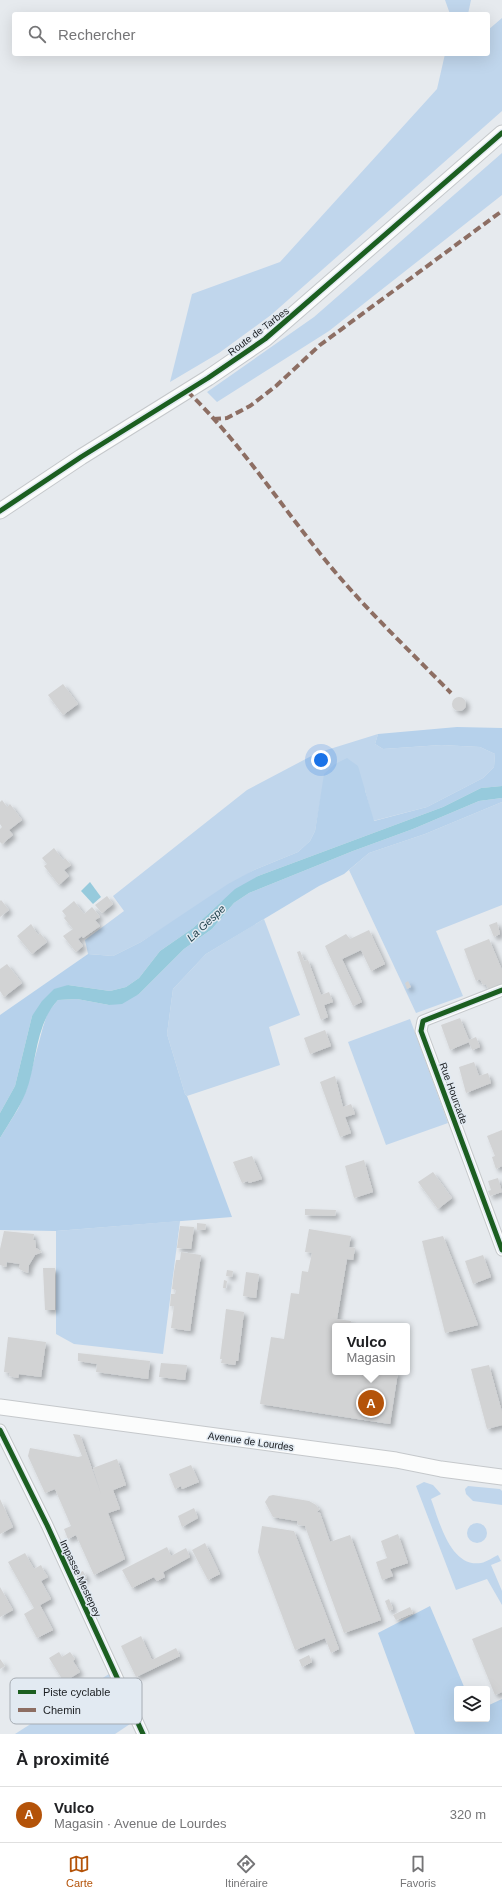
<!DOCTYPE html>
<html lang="fr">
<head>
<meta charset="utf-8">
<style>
  :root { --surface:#fff; --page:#f2f2f2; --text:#202124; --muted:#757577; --line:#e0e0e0; --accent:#b45309 }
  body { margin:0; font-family:Helvetica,sans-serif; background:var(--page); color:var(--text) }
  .controls { position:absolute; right:12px; bottom:12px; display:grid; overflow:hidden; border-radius:4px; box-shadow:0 4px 16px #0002 }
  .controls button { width:36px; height:36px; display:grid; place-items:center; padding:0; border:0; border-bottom:1px solid var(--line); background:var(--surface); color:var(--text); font:20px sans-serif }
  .you { position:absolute; left:321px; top:760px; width:14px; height:14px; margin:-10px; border:3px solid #fff; border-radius:50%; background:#1a73e8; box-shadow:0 0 0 6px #1a73e833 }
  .badge { display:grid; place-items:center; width:26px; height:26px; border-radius:50%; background:var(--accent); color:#fff; font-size:13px; font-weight:700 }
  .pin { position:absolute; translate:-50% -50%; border:2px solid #fff; box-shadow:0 1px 4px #0006 }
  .popup { position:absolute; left:332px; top:1323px; width:78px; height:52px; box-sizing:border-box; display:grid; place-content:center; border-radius:4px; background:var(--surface); filter:drop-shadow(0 1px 3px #0005); font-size:13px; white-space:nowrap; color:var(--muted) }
  .popup b { font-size:15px; color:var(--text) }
  .popup::after { content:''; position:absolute; left:50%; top:100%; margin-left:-8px; border:8px solid transparent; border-top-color:var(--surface) }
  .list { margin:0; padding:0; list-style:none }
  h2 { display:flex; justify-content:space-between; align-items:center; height:52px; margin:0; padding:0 16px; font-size:17px }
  h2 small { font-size:13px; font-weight:400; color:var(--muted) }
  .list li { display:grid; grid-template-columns:26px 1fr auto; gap:12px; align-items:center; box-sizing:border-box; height:56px; padding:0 16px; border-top:1px solid var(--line) }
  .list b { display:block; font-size:15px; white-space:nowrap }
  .list p { margin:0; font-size:13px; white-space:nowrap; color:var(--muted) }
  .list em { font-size:13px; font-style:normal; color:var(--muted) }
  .icon { flex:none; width:22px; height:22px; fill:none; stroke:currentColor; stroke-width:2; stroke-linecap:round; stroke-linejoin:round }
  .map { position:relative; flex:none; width:502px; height:1734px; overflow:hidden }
  .search { position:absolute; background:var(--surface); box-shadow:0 4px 16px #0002; left:12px; right:12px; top:12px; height:44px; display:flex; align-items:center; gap:10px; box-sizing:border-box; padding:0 14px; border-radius:4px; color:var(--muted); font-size:15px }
  .sheet { height:108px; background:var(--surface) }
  nav { display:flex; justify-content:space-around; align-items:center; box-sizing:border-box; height:56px; border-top:1px solid var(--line); background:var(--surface); font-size:11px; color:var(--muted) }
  nav a { display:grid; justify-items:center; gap:2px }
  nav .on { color:var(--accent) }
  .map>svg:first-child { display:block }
  .green { fill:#c0d6ec }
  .forest { fill:#b6d1eb }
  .water { fill:#96cadc }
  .building { fill:#d2d3d4; filter:url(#shadow) }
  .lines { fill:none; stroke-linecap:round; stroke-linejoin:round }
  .street-casing { stroke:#c5c8cb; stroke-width:13 }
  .secondary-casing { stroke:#c5c8cb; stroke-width:17 }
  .street { stroke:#fbfcfc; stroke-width:11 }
  .secondary { stroke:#fbfcfc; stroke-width:15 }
  .quiet { stroke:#8d6e63; stroke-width:4; stroke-dasharray:8 4; stroke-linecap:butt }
  .cycleway-casing { stroke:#e2eaf2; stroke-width:8 }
  .cycleway { stroke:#1b5e20; stroke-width:5 }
  .labels { text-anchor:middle; stroke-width:3; stroke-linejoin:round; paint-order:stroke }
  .street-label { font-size:10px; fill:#1a1d20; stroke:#e2eaf2 }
  .water-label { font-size:11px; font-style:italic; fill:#193c46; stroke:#e2eaf2 }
  .key { fill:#e2eaf2; stroke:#a6acb3; stroke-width:1 }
  .key-label { font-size:11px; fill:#1a1d20 }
</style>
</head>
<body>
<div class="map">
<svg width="502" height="1734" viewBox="0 0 502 1734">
  <defs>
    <filter id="shadow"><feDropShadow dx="3.5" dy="3.5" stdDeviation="2" flood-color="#0004"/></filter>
  </defs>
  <rect width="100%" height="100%" fill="#e6eaee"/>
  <g class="green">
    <path d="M445 0H471L468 14H450Z"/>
    <path d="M502 18V111L271 315 219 353 170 382 192 294 280 262 437 89 445 54H488V30Z"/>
    <path d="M502 153V195L329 331 217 402 207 392 314 317Z"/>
    <path d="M378 734 375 744 383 749 441 745 480 747 495 754 494 767 483 778 427 807 373 821 365 790 325 774 315 831 310 841 298 852 254 870 141 942 113 956 88 954 85 940 124 911 113 896 247 790 317 753Z"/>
    <path d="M502 802V905L436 931 463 996 416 1013 349 870 369 853 425 834Z"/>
    <path d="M264 919 300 1015 269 1027 280 1065 187 1096 185 1094 167 1034 173 989 206 954Z"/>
    <path d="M410 1019 448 1123 386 1145 348 1042Z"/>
    <path d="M180 1221 163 1354 74 1344 56 1334V1231Z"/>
    <path d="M424 1482 433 1485 441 1494 431 1499C439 1520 450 1568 481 1563 487 1562 493 1557 498 1555L501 1561 491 1565 502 1591V1605L487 1579 456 1590 416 1486Z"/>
    <path d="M468 1486 500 1489 502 1491V1505L473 1501 466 1494 465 1489Z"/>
    <circle cx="477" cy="1533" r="10"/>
    <path d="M109 1674 133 1722 115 1734H15Z"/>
  </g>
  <g class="forest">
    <path d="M457 727 502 728V786L481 788 443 807 258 876 221 902 193 928 160 951 139 978 126 987 110 991 68 985 32 1016 15 1086 0 1113V1015L88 954 113 956 141 942 228 884 254 870 298 852 310 841 315 831 324 774 335 764 347 758 358 766 374 821 427 807 483 778 494 767 495 754 480 747 441 745 383 749 375 744 378 734Z"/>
    <path d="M502 798V802L425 834 369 853 344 874 319 886 206 954 173 989 167 1034 185 1094 187 1096 232 1217 56 1231 0 1230V1138L18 1109 26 1091 43 1027 48 1012 58 1000 77 999 109 1005 139 994 184 949 212 929 234 903 249 893 353 851 413 829 479 801Z"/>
    <path d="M430 1606 465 1689H457V1719H487V1706L502 1699V1734H415L378 1633Z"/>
  </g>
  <g class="water">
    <path d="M502 786V798L479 801 413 829 353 851 249 893 234 903 212 929 184 949 139 994 122 1004 109 1005 77 999 58 1000C35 1024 37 1063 26 1092 19 1109 9 1123 0 1138V1113L15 1086 32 1016 42 1001 54 989 68 985 110 991 126 987 139 978 160 951 193 928 235 889 258 876 443 807 481 788Z"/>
    <path d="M90 882 101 897 93 904 81 891Z"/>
  </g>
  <g class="building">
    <path d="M63 684 78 704 63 715 48 695Z"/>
    <circle cx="459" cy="704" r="7"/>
    <path d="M2 800 7 807 10 804 22 820 9 830 13 835 2 844 0 842V829L2 827 0 824V802Z"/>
    <path d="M54 848 63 860 65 858 71 865 64 870 69 876 59 885 44 866 47 864 42 858Z"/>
    <path d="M107 896 113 904 102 913 95 905Z"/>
    <path d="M1 900 9 910 0 917V901Z"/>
    <path d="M74 901 84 914 92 907 100 917 95 920 100 926 83 938 82 936 78 939 83 946 76 952 63 936 73 929 64 918 66 916 62 911Z"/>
    <path d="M497 922 500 934 494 937 489 925Z"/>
    <path d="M31 924 38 935 40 933 47 942 32 954 17 936Z"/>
    <path d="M369 930 385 964 371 971 361 950 342 959 362 1002 353 1006 325 946 346 934 350 939Z"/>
    <path d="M489 939 502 970V986L489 991 486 984 483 985 480 979 476 981 464 949Z"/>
    <path d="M300 951 304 961 308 960 321 995 329 992 333 1002 324 1005 328 1017 321 1020 297 952Z"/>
    <path d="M7 964 22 983 4 997 0 991V969Z"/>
    <path d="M408 981 411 987 407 989 405 983Z"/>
    <path d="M460 1018 469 1040 476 1037 480 1047 472 1050 469 1042 450 1050 441 1025Z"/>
    <path d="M325 1030 331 1046 310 1054 304 1038Z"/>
    <path d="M474 1062 479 1076 488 1073 491 1083 466 1093 459 1067Z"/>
    <path d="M335 1076 343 1107 351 1104 355 1114 345 1117 351 1133 340 1137 320 1082Z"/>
    <path d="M502 1130V1166L496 1169 492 1157 495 1156 487 1136Z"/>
    <path d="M252 1156 262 1179 249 1183 248 1181 242 1183 233 1162Z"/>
    <path d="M364 1160 373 1192 354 1198 345 1166Z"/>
    <path d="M433 1172 452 1198 438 1209 418 1182Z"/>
    <path d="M498 1178 502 1192 490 1196 488 1191 491 1190 488 1181Z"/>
    <path d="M305 1209 336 1210 335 1216 305 1215Z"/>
    <path d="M197 1223 206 1224 205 1230H197Z"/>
    <path d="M180 1226 194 1227 191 1249 177 1248Z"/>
    <path d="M309 1229 351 1236 349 1247 355 1248 353 1260 347 1259 337 1319 351 1321 350 1326H335V1372H398L390 1424 260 1404 271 1337 284 1339 291 1293 299 1294 302 1271 308 1272 312 1253 305 1252Z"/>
    <path d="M4 1231 34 1234 33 1240H35L36 1248 42 1252 35 1255 29 1265 28 1273 19 1269 20 1264 7 1262 6 1267 0 1265V1249Z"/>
    <path d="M443 1236 478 1325 445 1333 422 1241Z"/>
    <path d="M181 1252 201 1255 190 1331 171 1328 174 1306H170L171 1294H175L176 1290 172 1289 174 1272 176 1260H180Z"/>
    <path d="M483 1255 491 1277 473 1284 465 1261Z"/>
    <path d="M43 1268H55V1310H45Z"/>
    <path d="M227 1270 233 1271 232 1277 226 1276Z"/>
    <path d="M246 1272 259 1274 256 1298 243 1296Z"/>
    <path d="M224 1280 227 1281 226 1288H223Z"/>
    <path d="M226 1309 244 1312 238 1361H236L235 1365 221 1363 222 1359H220Z"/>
    <path d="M8 1337 46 1342 41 1377 19 1374 18 1378 9 1376 10 1373 4 1372Z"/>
    <path d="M78 1353 150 1361 148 1379 96 1372 97 1364 78 1361Z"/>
    <path d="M161 1363 187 1365 185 1380 159 1377Z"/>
    <path d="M489 1365 502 1412V1425L487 1429 471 1369Z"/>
    <path d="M73 1434 80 1435 101 1494 93 1468 117 1459 126 1485 113 1490 120 1509 108 1513 125 1559 94 1575 76 1535 68 1539 64 1529 71 1526 55 1489 45 1493 28 1456 30 1448 78 1457 82 1456Z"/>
    <path d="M191 1465 199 1482 182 1489 181 1486 175 1489 169 1474Z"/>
    <path d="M273 1495 309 1501 316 1505 318 1508 320 1509 317 1512 320 1513 330 1542 350 1535 381 1620 344 1633 305 1526 298 1525 297 1521 273 1517 265 1502 269 1496Z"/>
    <path d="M0 1499 13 1527 0 1534Z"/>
    <path d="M194 1508 198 1518 182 1527 178 1516Z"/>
    <path d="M262 1526 294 1531 339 1649 331 1653 325 1638 295 1650 258 1552Z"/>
    <path d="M398 1534 408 1563 390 1569 393 1576 382 1580 376 1562 387 1558 381 1541Z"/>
    <path d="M205 1543 220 1574 208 1580 192 1550Z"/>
    <path d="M167 1547 171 1556 186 1548 190 1557 163 1572 165 1577 157 1581 154 1577 132 1588 122 1570Z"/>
    <path d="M25 1553 34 1569 41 1565 44 1571 48 1577 41 1581 51 1599 40 1605 53 1630 37 1638 24 1614 34 1608 8 1562Z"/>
    <path d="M83 1571 87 1578 77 1583 74 1575Z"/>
    <path d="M0 1587 13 1610 0 1617Z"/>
    <path d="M389 1599 393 1609 389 1611 385 1601Z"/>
    <path d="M410 1607 413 1613 396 1620 393 1615Z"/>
    <path d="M502 1627V1692L495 1695 472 1639Z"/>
    <path d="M141 1636 152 1660 176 1648 180 1656 136 1677 121 1646Z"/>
    <path d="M59 1652 62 1657 70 1652 75 1659 73 1661 80 1672 64 1682 49 1658Z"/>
    <path d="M309 1655 312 1662 302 1667 299 1660Z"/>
    <path d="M0 1659 5 1666 0 1669Z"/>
  </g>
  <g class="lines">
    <g class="street-casing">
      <g id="street">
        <path d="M502 990 423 1021 421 1031 502 1250"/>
        <path d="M0 1430 47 1525 143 1734"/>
      </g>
    </g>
    <g class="secondary-casing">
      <g id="secondary">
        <path d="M0 511 81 457 208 378 265 339 502 133"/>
        <path d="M0 1407 396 1460 441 1469 502 1477"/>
      </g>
    </g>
    <use href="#street" class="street"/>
    <use href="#secondary" class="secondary"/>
    <g class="quiet">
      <path d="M187 391C237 439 275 497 318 551 358 602 405 646 451 693"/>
      <path d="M213 419 227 418 250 406 276 386 320 345 502 211"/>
    </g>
    <g class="cycleway-casing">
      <g id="cycleway">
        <path d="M0 511 81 457 208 378 265 339 502 133"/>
        <path d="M502 990 423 1021 421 1031 502 1250"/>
        <path d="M0 1430 47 1525 143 1734"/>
      </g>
    </g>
    <use href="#cycleway" class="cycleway"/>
  </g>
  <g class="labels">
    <g class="street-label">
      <text transform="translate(258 331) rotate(-37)" y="4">Route de Tarbes</text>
      <text transform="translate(454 1093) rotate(70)" y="4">Rue Hourcade</text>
      <text transform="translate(251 1441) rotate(8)" y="4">Avenue de Lourdes</text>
      <text transform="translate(81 1578) rotate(65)" y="4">Impasse Mestepey</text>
    </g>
    <g class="water-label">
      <text transform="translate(206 923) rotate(-43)" y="4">La Gespe</text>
    </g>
  </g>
  <rect x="10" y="1678" width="132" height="46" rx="6" class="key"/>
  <rect x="18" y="1690" width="18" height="4" fill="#1b5e20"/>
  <rect x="18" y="1708" width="18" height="4" fill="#8d6e63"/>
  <g class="key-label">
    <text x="43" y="1696">Piste cyclable</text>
    <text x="43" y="1714">Chemin</text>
  </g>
</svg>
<div class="controls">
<button><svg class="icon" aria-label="layers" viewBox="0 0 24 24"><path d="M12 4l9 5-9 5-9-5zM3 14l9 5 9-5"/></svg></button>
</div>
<div class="you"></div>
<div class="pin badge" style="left:371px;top:1403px">A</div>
<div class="popup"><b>Vulco</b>Magasin</div>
<div class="search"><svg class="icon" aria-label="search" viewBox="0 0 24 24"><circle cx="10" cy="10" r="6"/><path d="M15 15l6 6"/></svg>Rechercher</div>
</div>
<section class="sheet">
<h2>À proximité<small></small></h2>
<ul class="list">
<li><span class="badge">A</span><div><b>Vulco</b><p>Magasin · Avenue de Lourdes</p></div><em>320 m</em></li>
</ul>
</section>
<nav>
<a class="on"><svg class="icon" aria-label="map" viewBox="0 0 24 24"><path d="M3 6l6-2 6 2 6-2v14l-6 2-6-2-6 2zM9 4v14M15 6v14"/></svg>Carte</a>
<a><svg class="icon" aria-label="directions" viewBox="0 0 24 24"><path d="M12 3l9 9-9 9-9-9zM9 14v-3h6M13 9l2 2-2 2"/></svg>Itinéraire</a>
<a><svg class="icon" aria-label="saved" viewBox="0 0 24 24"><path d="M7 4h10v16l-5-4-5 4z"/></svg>Favoris</a>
</nav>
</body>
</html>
